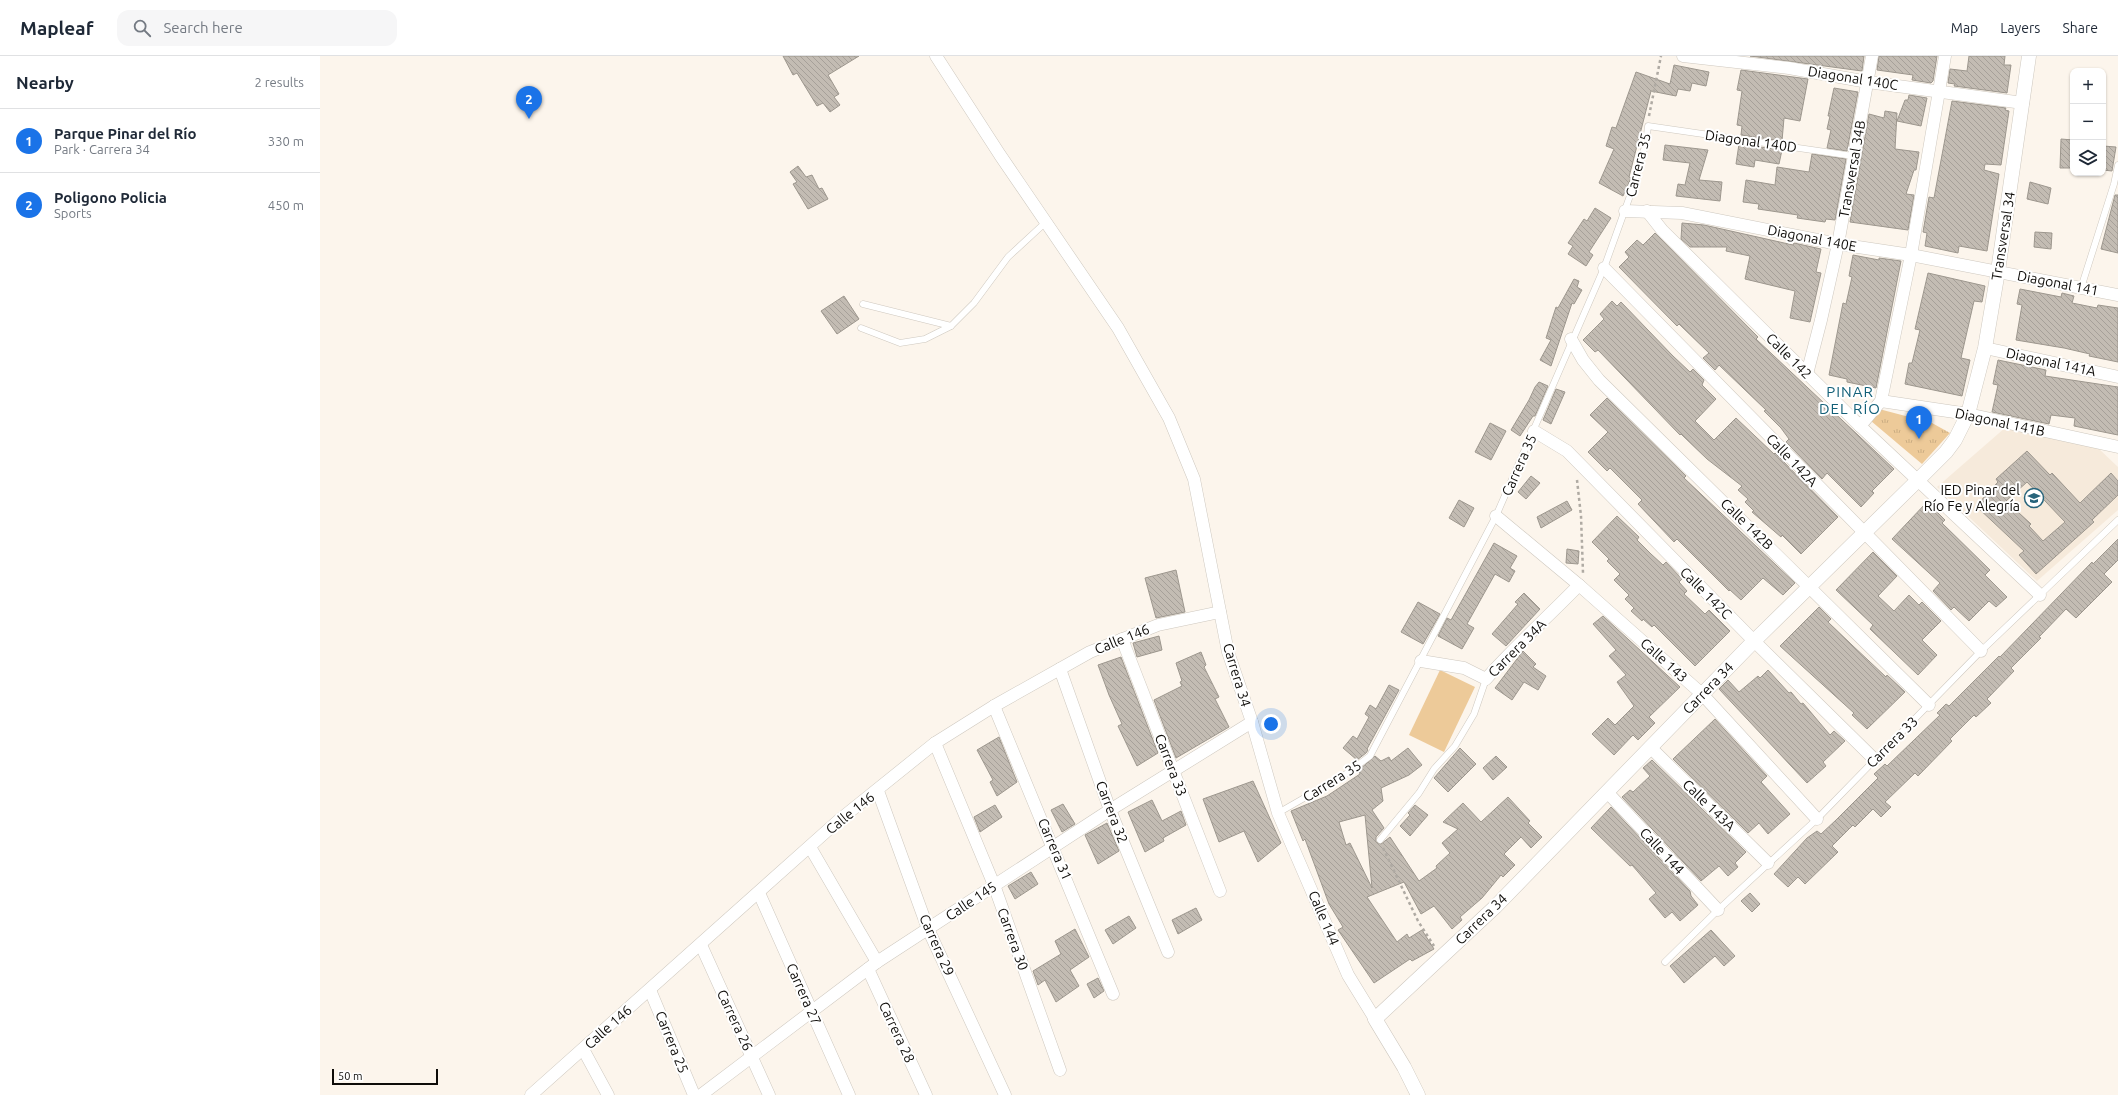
<!DOCTYPE html>
<html lang="en">
<head>
<meta charset="utf-8">
<style>
  :root { --surface:#fff; --page:#f6f6f7; --text:#1f2937; --muted:#747a83; --line:#e0e1e3; --accent:#1a73e8 }
  body { margin:0; font-family:Ubuntu,sans-serif; background:var(--page); color:var(--text) }
  .controls { position:absolute; right:12px; top:12px; display:grid; overflow:hidden; border-radius:8px; box-shadow:0 1px 3px #0004 }
  .controls button { width:36px; height:36px; display:grid; place-items:center; padding:0; border:0; border-bottom:1px solid var(--line); background:var(--surface); color:var(--text); font:20px sans-serif }
  .scale { position:absolute; left:12px; bottom:10px; width:106px; box-sizing:border-box; padding-left:4px; border:2px solid #0e0c09; border-top:0; font-size:11px; line-height:14px; white-space:nowrap; color:#0e0c09; -webkit-text-stroke:3px #fff; paint-order:stroke }
  .you { position:absolute; left:951px; top:668px; width:14px; height:14px; margin:-10px; border:3px solid #fff; border-radius:50%; background:#1a73e8; box-shadow:0 0 0 6px #1a73e833 }
  .badge { display:grid; place-items:center; width:26px; height:26px; border-radius:50%; background:var(--accent); color:#fff; font-size:13px; font-weight:700 }
  .pin { position:absolute; translate:-50% -33px; filter:drop-shadow(0 1px 2px #0008) }
  .pin::after { content:''; position:absolute; top:21px; width:14px; height:12px; background:inherit; clip-path:polygon(0 0,100% 0,50% 100%) }
  .list { margin:0; padding:0; list-style:none }
  h2 { display:flex; justify-content:space-between; align-items:center; height:52px; margin:0; padding:0 16px; font-size:17px }
  h2 small { font-size:13px; font-weight:400; color:var(--muted) }
  .list li { display:grid; grid-template-columns:26px 1fr auto; gap:12px; align-items:center; box-sizing:border-box; height:64px; padding:0 16px; border-top:1px solid var(--line) }
  .list b { display:block; font-size:15px; white-space:nowrap }
  .list p { margin:0; font-size:13px; white-space:nowrap; color:var(--muted) }
  .list em { font-size:13px; font-style:normal; color:var(--muted) }
  .icon { flex:none; width:22px; height:22px; fill:none; stroke:currentColor; stroke-width:2; stroke-linecap:round; stroke-linejoin:round }
  .map { position:relative; flex:none; width:1798px; height:1039px; overflow:hidden }
  header { display:flex; align-items:center; gap:24px; box-sizing:border-box; height:56px; padding:0 20px; background:var(--surface); border-bottom:1px solid var(--line) }
  header strong { font-size:19px }
  nav { display:flex; gap:22px; margin-inline-start:auto; font-size:14px }
  .search { width:280px; height:36px; background:var(--page); display:flex; align-items:center; gap:10px; box-sizing:border-box; padding:0 14px; border-radius:12px; color:var(--muted); font-size:15px }
  main { display:flex }
  aside { flex:1; background:var(--surface) }
  .map>svg:first-child { display:block }
  .built { fill:#f6eadb }
  .park { fill:url(#park-tufts) }
  .garden { fill:#edca99 }
  .building { fill:url(#building-back-hatch); stroke:#9d978e; fill-rule:evenodd }
  .lines { fill:none; stroke-linecap:round; stroke-linejoin:round }
  .service-casing { stroke:#cec8bf; stroke-width:7 }
  .minor-casing { stroke:#cec8bf; stroke-width:13 }
  .tertiary-casing { stroke:#cec8bf; stroke-width:15 }
  .path { stroke:#afaaa3; stroke-width:2.5; stroke-dasharray:3 3; stroke-linecap:butt }
  .service { stroke:#fff; stroke-width:6 }
  .minor { stroke:#fff; stroke-width:12 }
  .tertiary { stroke:#fff; stroke-width:14 }
  .labels { text-anchor:middle; stroke-width:4; stroke-linejoin:round; paint-order:stroke }
  .street-label { font-size:14px; fill:#0e0c09; stroke:#fff }
  .poi-label { font-size:14px; fill:#0e0c09; stroke:#fff; text-anchor:end }
  .neighbourhood-label { font-size:15px; letter-spacing:1px; fill:#136078; stroke:#fff }
</style>
</head>
<body>
<header>
<strong>Mapleaf</strong>
<div class="search"><svg class="icon" aria-label="search" viewBox="0 0 24 24"><circle cx="10" cy="10" r="6"/><path d="M15 15l6 6"/></svg>Search here</div>
<nav><a>Map</a><a>Layers</a><a>Share</a></nav>
</header>
<main>
<aside>
<h2>Nearby<small>2 results</small></h2>
<ul class="list">
<li><span class="badge">1</span><div><b>Parque Pinar del Río</b><p>Park · Carrera 34</p></div><em>330 m</em></li>
<li><span class="badge">2</span><div><b>Poligono Policia</b><p>Sports</p></div><em>450 m</em></li>
</ul>
</aside>
<div class="map">
<svg width="1798" height="1039" viewBox="0 0 1798 1039">
  <defs>
    <pattern id="park-tufts" width="24" height="20" patternUnits="userSpaceOnUse"><rect width="24" height="20" fill="#edca99"/><path d="M3 7l-1-3M5 7V3M7 7l1-3M15 17l-1-3M17 17v-4M19 17l1-3" fill="none" stroke="#caac82"/></pattern>
    <pattern id="building-back-hatch" width="6" height="6" patternUnits="userSpaceOnUse"><rect width="6" height="6" fill="#c3bcb3"/><path d="M-1 5l2 2M0 0l6 6M5-1l2 2" fill="none" stroke="#a6a099"/></pattern>
  </defs>
  <rect width="100%" height="100%" fill="#fcf5ec"/>
  <path class="built" d="M1686 371 1777 391 1798 411V454L1717 525 1617 431Z"/>
  <path class="park" d="M1559 353 1612 367 1630 377 1602 408 1551 365Z"/>
  <path class="garden" d="M1120 614 1155 631 1124 696 1089 679Z"/>
  <g class="building">
    <path d="M463 0H539L508 19 519 38 514 41 520 49 510 56 503 47 497 50 477 17 473 19Z"/>
    <path d="M1430 0H1544L1542 15Z"/>
    <path d="M1559 0H1617L1613 25 1611 27 1592 24 1593 19 1557 14Z"/>
    <path d="M1649 0H1685L1684 9H1691L1687 37 1634 30 1635 28 1628 27 1630 13 1647 15Z"/>
    <path d="M1354 9 1389 16 1386 30 1372 27 1370 35 1358 33 1356 40 1331 35 1309 121 1311 122 1303 140 1279 127 1294 93 1286 90 1292 71 1296 72 1316 16 1350 28Z"/>
    <path d="M1421 14 1488 23 1480 65 1464 62 1462 85 1421 79 1422 70 1417 69 1422 35 1417 34Z"/>
    <path d="M1514 32 1538 36 1527 95 1507 92 1511 74 1507 73 1510 60H1508Z"/>
    <path d="M1589 39 1607 42 1601 70 1577 65 1585 44H1588Z"/>
    <path d="M1632 45 1686 52 1685 54 1689 55 1681 109 1665 108 1664 114 1679 118 1667 195 1639 190 1638 197 1605 190 1607 177 1603 176 1609 141 1614 142Z"/>
    <path d="M1565 55 1577 57 1575 93 1599 96 1596 114H1594L1586 138 1594 139 1588 174 1530 166 1549 58 1564 62Z"/>
    <path d="M1741 83 1753 84 1752 112H1740Z"/>
    <path d="M1419 88 1462 94 1459 108 1435 104 1434 111 1416 108Z"/>
    <path d="M1345 89 1388 94 1379 124 1402 126 1400 145 1356 140 1358 128 1365 129 1370 107 1343 104Z"/>
    <path d="M1783 90 1796 91 1792 115 1783 114Z"/>
    <path d="M1492 98 1526 103 1515 164 1506 163 1505 166 1477 162 1478 159 1438 153 1439 148 1423 146 1426 124 1455 129 1457 111 1489 116Z"/>
    <path d="M478 110 486 121 492 119 499 133 502 132 508 143 488 153 473 128 477 126 470 116Z"/>
    <path d="M1710 126 1731 132 1728 148 1707 143Z"/>
    <path d="M1795 139H1798V197L1781 193Z"/>
    <path d="M1275 152 1291 162 1269 196 1273 199 1266 210 1248 198 1253 190 1248 187 1264 163 1267 165Z"/>
    <path d="M1362 167 1384 169 1473 189 1474 187 1501 193 1496 216 1501 217 1490 266 1470 262 1475 235 1425 223 1430 200 1406 195 1407 191H1370L1361 183Z"/>
    <path d="M1715 176 1732 177 1731 193 1714 191Z"/>
    <path d="M1335 177 1438 281 1436 283 1574 413 1552 435 1554 437 1541 451 1507 417 1502 423 1466 386 1469 383 1461 372 1444 355 1446 354 1399 309 1395 314 1383 302 1389 297 1359 268 1357 270 1299 211 1309 201 1305 196 1317 184 1323 189Z"/>
    <path d="M1533 199 1559 204V202L1581 205 1556 332 1527 326V323L1509 319 1523 247 1526 248 1532 221 1529 220Z"/>
    <path d="M1608 217 1665 230 1662 246 1654 245 1641 302 1650 304 1642 340 1585 328 1589 307H1592L1600 274 1595 273Z"/>
    <path d="M1254 223 1259 225 1257 231 1262 234 1254 248 1252 247 1231 310 1220 304 1231 284 1226 282 1236 251 1238 252Z"/>
    <path d="M1700 233 1741 241 1742 237 1754 240 1752 247 1777 252 1778 249 1798 252V306L1769 300 1770 298 1744 292 1696 284 1702 249 1697 248Z"/>
    <path d="M524 240 539 263 517 278 501 255Z"/>
    <path d="M1292 245 1297 250 1301 246 1353 300 1370 316 1373 313 1384 324 1382 329 1396 343 1375 365 1394 384 1416 362 1454 398 1455 397 1518 461 1481 498 1462 479 1461 481 1432 456 1434 455 1425 446 1428 443 1418 434 1422 430 1387 403 1361 378 1360 379 1278 294 1275 296 1263 284 1284 263 1280 258Z"/>
    <path d="M1678 304 1726 314 1725 320 1798 331V379L1754 370 1755 362 1731 359 1729 368 1672 356 1678 329 1673 328Z"/>
    <path d="M1219 326 1228 330 1215 360H1213L1200 380 1191 374 1209 344 1215 331Z"/>
    <path d="M1236 333 1245 336 1231 368 1223 364Z"/>
    <path d="M1287 342 1366 420 1364 422 1475 527 1463 539 1443 522 1421 544 1410 534 1409 535 1357 483 1354 486 1318 448 1322 444 1290 412 1287 415 1268 396 1288 376 1270 359Z"/>
    <path d="M1170 367 1186 375 1171 404 1155 396Z"/>
    <path d="M1707 395 1730 419 1732 417 1760 447 1791 417 1798 425V439L1772 464 1774 466 1716 518 1699 499 1704 495 1656 450 1678 426 1676 423ZM1707 426 1745 466 1723 485 1709 470 1711 468 1686 445Z"/>
    <path d="M1211 420 1220 427 1206 443 1198 436Z"/>
    <path d="M1139 444 1154 452 1144 471 1129 462Z"/>
    <path d="M1247 445 1252 454 1221 472 1217 461Z"/>
    <path d="M1607 446 1625 464 1622 467 1670 514 1665 519 1687 541 1676 551 1669 545 1649 565 1634 551 1631 554 1613 535 1620 527 1572 483Z"/>
    <path d="M1297 460 1319 481 1317 484 1331 498 1343 509 1346 506 1362 523 1359 526 1367 535 1364 538 1385 558 1389 554 1410 575 1375 610 1334 569 1332 571 1323 563 1322 565 1311 555 1314 552 1305 543 1309 539 1294 524 1300 518 1287 505 1289 503 1272 486Z"/>
    <path d="M1798 483V504L1784 518 1792 526 1756 562 1746 553 1719 581 1721 582 1691 612 1694 615 1667 643 1671 647 1656 661 1654 659 1630 683 1632 685 1598 720 1595 717 1565 746 1571 751 1561 761 1553 753 1535 771 1533 769 1512 790 1518 796 1485 828 1478 821 1468 831 1454 818 1487 782 1497 775 1501 778 1516 764 1558 722 1554 718 1565 708 1567 710 1620 659 1617 657 1626 648 1629 650 1679 600 1680 601 1772 506 1773 508Z"/>
    <path d="M1174 487 1197 500 1190 512 1195 515 1189 526 1175 518 1147 568 1154 572 1142 593 1118 580 1127 562 1131 564Z"/>
    <path d="M1247 493 1259 495 1258 508 1246 507Z"/>
    <path d="M1553 496 1577 520 1558 540 1574 555 1589 539 1599 549 1602 546 1621 565 1602 584 1617 599 1598 619 1550 573 1553 569 1516 534Z"/>
    <path d="M856 514 865 556 836 562 825 522Z"/>
    <path d="M1204 537 1220 553 1186 590 1172 578 1198 548 1195 546Z"/>
    <path d="M1098 546 1120 558 1103 588 1081 576Z"/>
    <path d="M1499 551 1511 563 1508 566 1532 589 1566 621 1567 619 1585 636 1547 673 1532 659 1534 657 1460 590Z"/>
    <path d="M1283 560 1360 631 1329 661 1335 667 1318 684 1313 679 1294 699 1272 678 1288 662 1295 669 1314 650 1297 626 1306 619 1289 600 1296 594 1273 568Z"/>
    <path d="M839 580 842 594 817 601 813 587Z"/>
    <path d="M1203 595 1216 608 1213 611 1226 620 1218 634 1204 626 1192 644 1175 632Z"/>
    <path d="M881 596 886 609 884 611 899 641 895 643 909 671 856 702 834 644 862 630 860 626 862 625 856 607Z"/>
    <path d="M801 601 838 697 817 710 798 670 802 668 789 639 778 609Z"/>
    <path d="M1448 614 1469 637 1471 636 1481 648 1483 647 1510 679 1514 675 1525 685 1503 706 1506 710 1487 727 1399 633 1408 624 1419 636 1438 620 1440 622Z"/>
    <path d="M1069 629 1079 634 1047 693 1048 694 1046 697 1037 704 1023 692 1033 680 1037 683 1049 661 1045 658 1050 649 1056 653Z"/>
    <path d="M1395 663 1447 720 1441 726 1470 758 1448 778 1439 767 1428 777 1353 703Z"/>
    <path d="M679 681 697 726 677 740 670 726 673 724 657 694Z"/>
    <path d="M1088 692 1102 709 1089 719 1061 732 1063 745 1052 754 1064 772 1056 781V786L1061 788 1070 781 1099 825 1117 812 1116 810 1130 797 1122 787 1138 773 1123 766 1143 747 1161 766 1188 741 1210 765 1208 767 1222 781 1211 792 1201 781 1184 798 1195 809 1183 821 1181 819 1162 842 1140 861 1142 864 1132 873 1114 850 1101 858 1084 826 1047 841 1077 886 1087 878 1089 882 1102 874 1114 893 1092 905 1090 903 1054 927 1018 874 1023 871 1009 848 985 783 983 785 971 755 1007 740 1040 718 1039 714 1055 700 1061 705 1069 701 1071 705ZM1045 759 1052 832 1030 787 1026 789 1019 766Z"/>
    <path d="M1140 692 1156 708 1128 736 1114 722Z"/>
    <path d="M1176 700 1187 711 1173 724 1163 712Z"/>
    <path d="M1332 704 1426 796 1415 807 1418 811 1408 820 1399 810 1381 825 1302 741 1310 734 1313 736 1330 720 1323 712Z"/>
    <path d="M933 725 961 787 938 806 924 775 899 786 883 743Z"/>
    <path d="M832 744 842 765 861 755 866 769 843 782 844 785 825 796 808 756Z"/>
    <path d="M743 748 755 768 742 776 731 754Z"/>
    <path d="M675 749 682 761 660 776 654 761Z"/>
    <path d="M1095 749 1108 759 1090 780 1080 770 1090 759 1088 757Z"/>
    <path d="M1291 751 1370 835 1371 840 1378 849 1360 865 1352 856 1345 862 1329 843 1336 837 1312 809 1310 810 1271 772Z"/>
    <path d="M787 767 799 795 778 808 765 779Z"/>
    <path d="M711 816 718 828 695 843 688 830Z"/>
    <path d="M1430 837 1440 848 1432 856 1421 845Z"/>
    <path d="M876 852 882 864 858 878 852 864Z"/>
    <path d="M809 860 816 872 793 888 785 874Z"/>
    <path d="M755 873 769 901 750 914 759 930 736 946 725 924 718 929 713 915 741 898 735 885Z"/>
    <path d="M1391 874 1415 900 1404 910 1395 900 1364 927 1350 910Z"/>
    <path d="M778 922 784 935 774 942 767 928Z"/>
  </g>
  <g class="lines">
    <g class="service-casing">
      <g id="service">
        <path d="M1761 232 1794 128 1798 109"/>
        <path d="M543 248 631 270"/>
        <path d="M541 272 580 287 605 283 631 270 654 247 688 201 726 166"/>
        <path d="M958 757 1026 718 1050 700 1176 460 1284 212 1311 137 1326 87 1328 70 1533 100"/>
        <path d="M1060 784 1099 737 1114 713 1135 690 1154 658 1166 623"/>
        <path d="M1345 906 1398 854 1497 763 1661 595 1798 464"/>
      </g>
    </g>
    <g class="minor-casing">
      <g id="minor">
        <path d="M616 0 680 99 798 272 849 362 874 423 908 596 932 666 958 757 1028 919 1055 963"/>
        <path d="M1363 0 1469 12 1548 26 1703 47"/>
        <path d="M1305 155 1362 157 1518 188 1591 199 1798 239"/>
        <path d="M1327 155 1342 174 1540 370 1720 539"/>
        <path d="M1284 212 1661 595"/>
        <path d="M1251 283 1263 304 1279 324 1609 649"/>
        <path d="M1665 292 1798 321"/>
        <path d="M1487 318 1501 264 1518 188 1552 0"/>
        <path d="M1561 345 1648 358 1798 391"/>
        <path d="M1540 370 1561 345 1591 199 1625 0"/>
        <path d="M1214 375 1247 395 1434 585 1555 704"/>
        <path d="M1176 460 1259 529 1382 638 1497 763"/>
        <path d="M802 583 900 835"/>
        <path d="M1101 605 1144 612 1166 623C1195 590 1228 561 1259 529"/>
        <path d="M740 613 790 754 848 896"/>
        <path d="M674 650 793 938"/>
        <path d="M615 687 674 829 740 1014"/>
        <path d="M1330 691 1448 807"/>
        <path d="M558 735 608 873 685 1039"/>
        <path d="M1287 736 1398 854"/>
        <path d="M490 791 557 906"/>
        <path d="M439 837 529 1039"/>
        <path d="M381 889 449 1039"/>
        <path d="M548 913 606 1039"/>
        <path d="M330 934 374 1039"/>
        <path d="M263 993 288 1039"/>
        <path d="M211 1039 518 765 615 687 674 650 770 596 838 569 900 556"/>
        <path d="M381 1039 557 906 790 754 932 666"/>
      </g>
    </g>
    <g class="tertiary-casing">
      <path id="tertiary" d="M1098 1039 1084 1011 1055 963 1175 851 1434 585 1598 424 1626 396 1635 384 1648 358 1665 292 1678 215 1709 0"/>
    </g>
    <g class="path">
      <path d="M1329 60 1341 0"/>
      <path d="M1257 424 1261 460 1263 517"/>
      <path d="M1063 792 1098 865 1114 890"/>
    </g>
    <use href="#service" class="service"/>
    <use href="#minor" class="minor"/>
    <use href="#tertiary" class="tertiary"/>
  </g>
  <defs>
    <g id="school-ring" transform="scale(1)"><circle r="9.5" fill="#fff" stroke="#27647b" stroke-width="1.5"/><path d="M0-5L7-2L0 1L-7-2ZM-4 1L0 2.5L4 1V4Q0 6-4 4Z" fill="#27647b"/></g>
  </defs>
  <g fill-rule="evenodd">
    <use href="#school-ring" x="1714" y="442"/>
  </g>
  <g class="labels">
    <g class="street-label">
      <text transform="translate(1533 22) rotate(9)" y="5">Diagonal 140C</text>
      <text transform="translate(1431 85) rotate(8)" y="5">Diagonal 140D</text>
      <text transform="translate(1318 109) rotate(-76)" y="5">Carrera 35</text>
      <text transform="translate(1532 113) rotate(-80)" y="5">Transversal 34B</text>
      <text transform="translate(1683 180) rotate(-81)" y="5">Transversal 34</text>
      <text transform="translate(1492 182) rotate(11)" y="5">Diagonal 140E</text>
      <text transform="translate(1738 227) rotate(11)" y="5">Diagonal 141</text>
      <text transform="translate(1469 300) rotate(45)" y="5">Calle 142</text>
      <text transform="translate(1731 306) rotate(12)" y="5">Diagonal 141A</text>
      <text transform="translate(1680 366) rotate(12)" y="5">Diagonal 141B</text>
      <text transform="translate(1472 404) rotate(46)" y="5">Calle 142A</text>
      <text transform="translate(1199 409) rotate(-66)" y="5">Carrera 35</text>
      <text transform="translate(1427 468) rotate(44)" y="5">Calle 142B</text>
      <text transform="translate(1386 537) rotate(45)" y="5">Calle 142C</text>
      <text transform="translate(802 583) rotate(-22)" y="5">Calle 146</text>
      <text transform="translate(1197 592) rotate(-45)" y="5">Carrera 34A</text>
      <text transform="translate(1344 604) rotate(42)" y="5">Calle 143</text>
      <text transform="translate(917 619) rotate(73)" y="5">Carrera 34</text>
      <text transform="translate(1388 632) rotate(-46)" y="5">Carrera 34</text>
      <text transform="translate(1572 686) rotate(-45)" y="5">Carrera 33</text>
      <text transform="translate(851 709) rotate(69)" y="5">Carrera 33</text>
      <text transform="translate(1012 725) rotate(-32)" y="5">Carrera 35</text>
      <text transform="translate(1389 749) rotate(44)" y="5">Calle 143A</text>
      <text transform="translate(792 756) rotate(69)" y="5">Carrera 32</text>
      <text transform="translate(530 757) rotate(-39)" y="5">Calle 146</text>
      <text transform="translate(735 793) rotate(67)" y="5">Carrera 31</text>
      <text transform="translate(1342 795) rotate(47)" y="5">Calle 144</text>
      <text transform="translate(651 845) rotate(-34)" y="5">Calle 145</text>
      <text transform="translate(1004 862) rotate(67)" y="5">Calle 144</text>
      <text transform="translate(1161 863) rotate(-44)" y="5">Carrera 34</text>
      <text transform="translate(693 883) rotate(70)" y="5">Carrera 30</text>
      <text transform="translate(617 889) rotate(66)" y="5">Carrera 29</text>
      <text transform="translate(484 938) rotate(66)" y="5">Carrera 27</text>
      <text transform="translate(415 964) rotate(65)" y="5">Carrera 26</text>
      <text transform="translate(288 971) rotate(-42)" y="5">Calle 146</text>
      <text transform="translate(577 976) rotate(65)" y="5">Carrera 28</text>
      <text transform="translate(352 986) rotate(68)" y="5">Carrera 25</text>
    </g>
    <g class="poi-label">
      <text x="1700" y="439">IED Pinar del<tspan x="1700" dy="16">Río Fe y Alegría</tspan></text>
    </g>
    <g class="neighbourhood-label">
      <text x="1530" y="341">PINAR<tspan x="1530" dy="17">DEL RÍO</tspan></text>
    </g>
  </g>
</svg>
<div class="controls">
<button>+</button>
<button>−</button>
<button><svg class="icon" aria-label="layers" viewBox="0 0 24 24"><path d="M12 4l9 5-9 5-9-5zM3 14l9 5 9-5"/></svg></button>
</div>
<div class="scale">50 m</div>
<div class="you"></div>
<div class="pin badge" style="left:1599px;top:383px">1</div>
<div class="pin badge" style="left:209px;top:63px">2</div>
</div>
</main>
</body>
</html>
